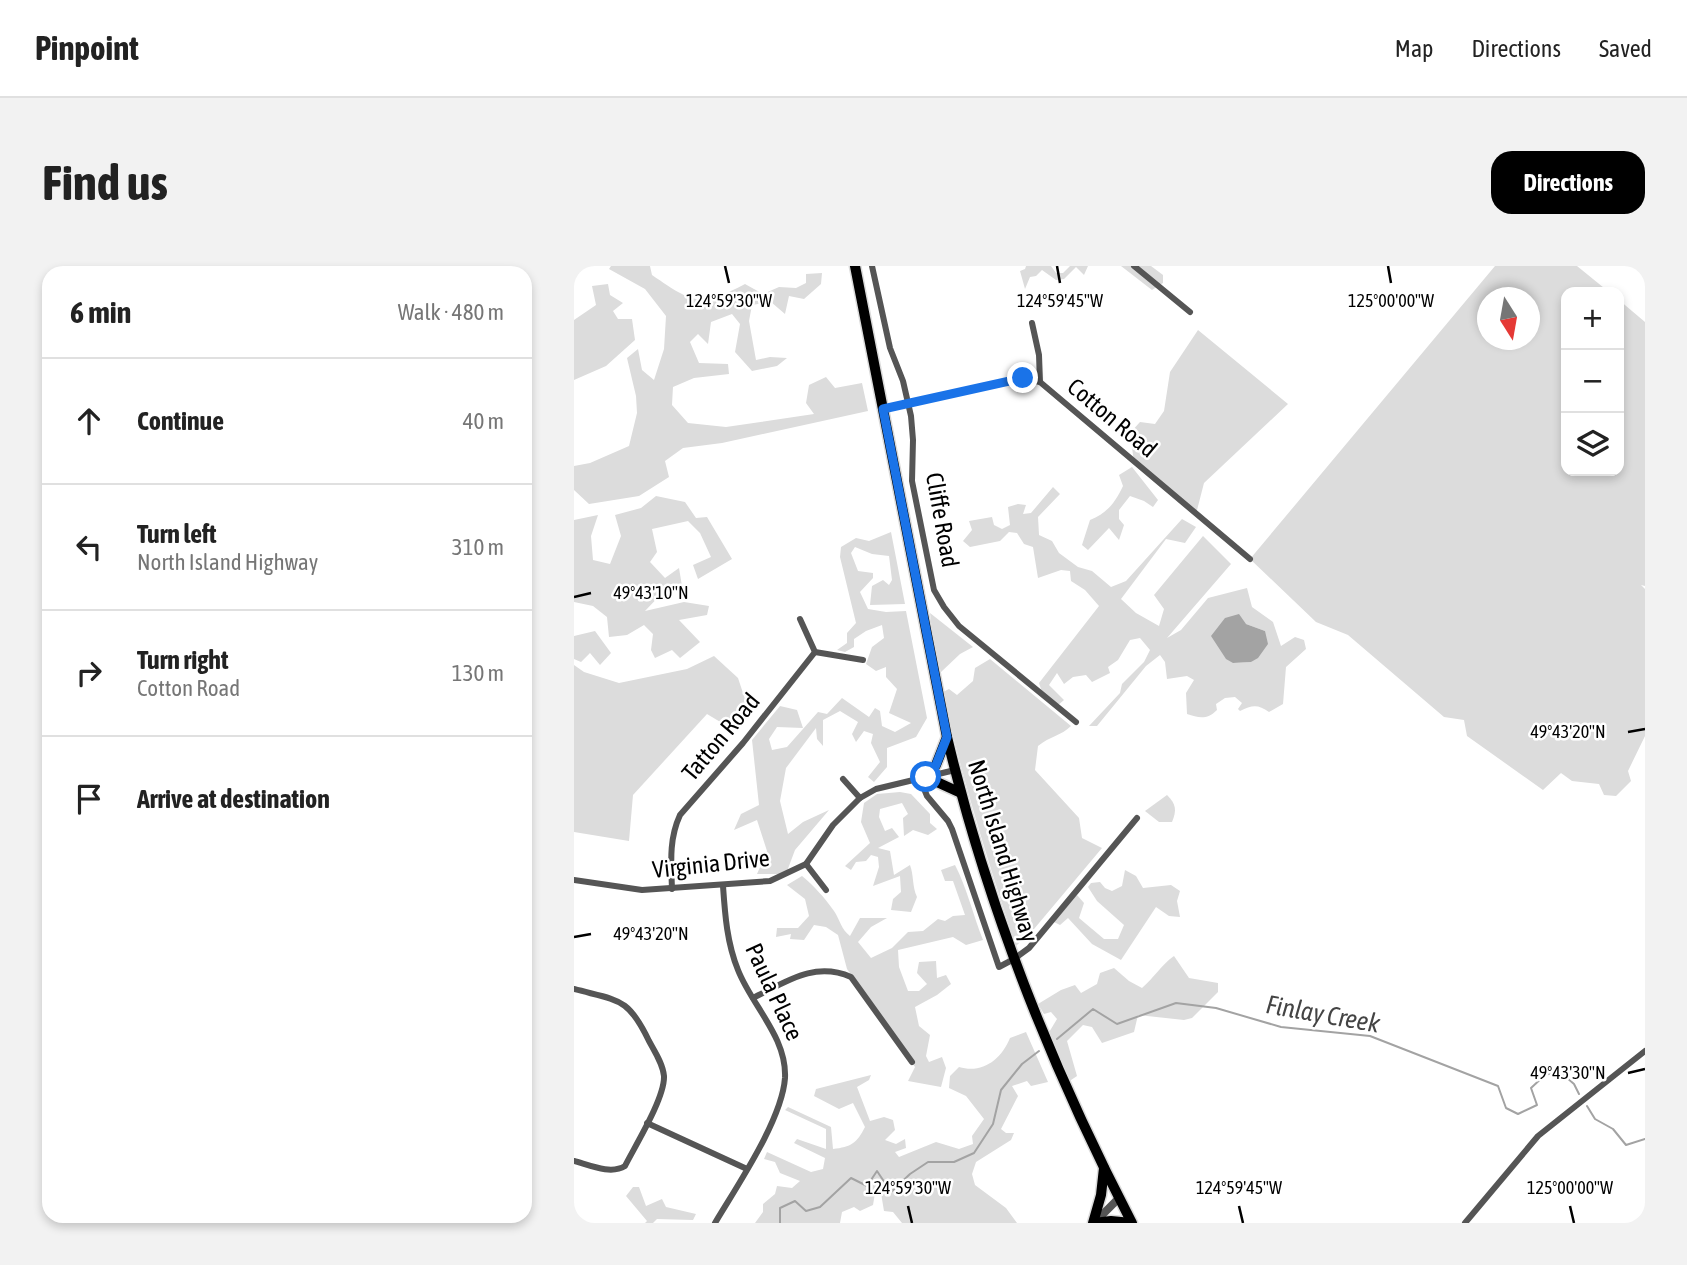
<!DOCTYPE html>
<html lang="en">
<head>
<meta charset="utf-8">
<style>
  :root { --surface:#fff; --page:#f2f2f2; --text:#222; --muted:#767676; --line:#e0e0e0; --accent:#000 }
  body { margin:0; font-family:"Asap Condensed",sans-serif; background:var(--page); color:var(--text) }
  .controls { position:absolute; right:21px; top:21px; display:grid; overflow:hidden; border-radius:14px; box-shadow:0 4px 10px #0003 }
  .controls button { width:63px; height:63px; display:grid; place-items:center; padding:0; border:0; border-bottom:2px solid var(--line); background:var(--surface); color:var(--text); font:35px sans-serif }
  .compass { position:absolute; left:903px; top:21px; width:63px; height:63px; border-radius:50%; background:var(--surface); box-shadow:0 4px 10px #0003; rotate:169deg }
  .stop { position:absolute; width:21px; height:21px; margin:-16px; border:5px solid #1a73e8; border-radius:50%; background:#fff }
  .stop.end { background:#1a73e8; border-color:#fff; box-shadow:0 2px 7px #0008 }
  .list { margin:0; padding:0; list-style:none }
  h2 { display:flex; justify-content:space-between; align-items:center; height:91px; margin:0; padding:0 28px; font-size:30px }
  h2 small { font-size:23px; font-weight:400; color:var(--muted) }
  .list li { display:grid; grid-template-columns:46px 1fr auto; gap:21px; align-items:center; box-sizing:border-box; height:126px; padding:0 28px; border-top:2px solid var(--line) }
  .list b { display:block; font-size:26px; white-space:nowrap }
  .list p { margin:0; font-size:23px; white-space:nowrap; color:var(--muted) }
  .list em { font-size:23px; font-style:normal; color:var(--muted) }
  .icon { flex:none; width:38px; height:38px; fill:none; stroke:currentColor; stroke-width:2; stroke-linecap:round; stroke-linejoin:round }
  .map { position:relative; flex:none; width:1071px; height:957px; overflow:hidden; border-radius:21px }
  header { display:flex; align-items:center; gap:42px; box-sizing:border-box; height:98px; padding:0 35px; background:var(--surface); border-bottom:2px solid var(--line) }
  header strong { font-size:33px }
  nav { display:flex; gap:38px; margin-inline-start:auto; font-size:24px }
  .intro { display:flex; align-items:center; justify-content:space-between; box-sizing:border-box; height:168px; padding:0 42px }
  h1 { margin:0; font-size:49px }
  .button { padding:18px 32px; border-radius:21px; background:var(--accent); color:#fff; font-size:24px; font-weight:700 }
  main { display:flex; gap:42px; padding:0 42px }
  aside { flex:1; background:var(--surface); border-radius:21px; box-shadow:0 4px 10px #0003 }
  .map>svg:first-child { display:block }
  .green { fill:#dcdcdc; fill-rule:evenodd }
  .water { fill:#a3a3a3 }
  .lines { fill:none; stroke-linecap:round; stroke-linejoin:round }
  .stream { stroke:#a3a3a3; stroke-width:2 }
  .primary-casing { stroke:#dbdbdb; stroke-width:13 }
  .minor { stroke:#555; stroke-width:6 }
  .tertiary { stroke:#555; stroke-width:8 }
  .primary { stroke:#000; stroke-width:10 }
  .route { stroke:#1a73e8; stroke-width:9 }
  .ticks { fill:none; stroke:#000; stroke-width:2.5 }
  .labels { text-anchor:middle; stroke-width:5; stroke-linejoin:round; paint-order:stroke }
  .street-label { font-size:24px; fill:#000; stroke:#fff }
  .water-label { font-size:26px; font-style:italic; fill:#444; stroke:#fff }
  .ticks-label { font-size:18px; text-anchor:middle; fill:#000; stroke:#fff; stroke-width:5; stroke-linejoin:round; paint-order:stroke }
</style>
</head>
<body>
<header>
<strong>Pinpoint</strong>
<nav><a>Map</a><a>Directions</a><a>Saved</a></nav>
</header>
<div class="intro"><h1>Find us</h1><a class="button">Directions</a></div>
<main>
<aside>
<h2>6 min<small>Walk · 480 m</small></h2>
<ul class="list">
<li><svg class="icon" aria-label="ahead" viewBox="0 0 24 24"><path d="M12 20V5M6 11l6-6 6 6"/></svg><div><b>Continue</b></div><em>40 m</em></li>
<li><svg class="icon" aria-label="left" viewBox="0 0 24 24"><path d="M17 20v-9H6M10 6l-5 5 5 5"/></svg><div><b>Turn left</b><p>North Island Highway</p></div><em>310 m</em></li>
<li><svg class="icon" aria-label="right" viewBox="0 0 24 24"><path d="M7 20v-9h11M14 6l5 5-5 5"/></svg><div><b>Turn right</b><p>Cotton Road</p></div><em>130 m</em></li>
<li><svg class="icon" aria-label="arrive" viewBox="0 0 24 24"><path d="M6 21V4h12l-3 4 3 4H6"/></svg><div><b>Arrive at destination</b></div></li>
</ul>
</aside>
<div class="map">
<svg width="1071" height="957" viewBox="0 0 1071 957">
  <rect width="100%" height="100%" fill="#fff"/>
  <g class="green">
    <path d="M37 0H76L78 9C119 37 125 42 171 18L189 28 205 21 222 22 232 17V8L248 7 247 18 230 33 215 30 211 48 197 36 178 39 175 55 182 94 196 91 213 92 203 100 178 105 161 86 166 58 158 48 137 56 134 78 124 68 116 76 125 97 154 98 155 108 120 112 99 121 98 139 114 157 152 161 240 148 232 137 235 119 252 111 261 122 288 117 294 145 148 177 109 182 91 195 95 211 65 230 15 238 0 224V200L16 197 55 180 63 147 62 130 53 92 64 83 68 104 80 114 90 83 92 50 71 23 35 3Z"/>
    <path d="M452 0H477L482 7H489L496 0H514L510 9 502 1 490 13 482 14 468 4 462 10 456 11 451 23 446 5 451 3Z"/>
    <path d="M547 0H577L589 9V17L578 24Z"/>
    <path d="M921 0H1003L1035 26H992V205H1045V34L1071 56V320L1067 319 1071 323V470L1054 505 1057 515 1042 530 1030 529 1025 518 998 515 987 507 969 524 893 470 890 454 870 451 774 369 742 356 676 293ZM914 32H956V74H914Z"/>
    <path d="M34 18 36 29 49 37 39 45 44 53H58L61 74 32 100 0 114V54L22 39 18 20Z"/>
    <path d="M624 64 714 138 630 217 622 248 560 196 556 167 566 156 581 158 590 145 596 106Z"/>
    <path d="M558 201 584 234 579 241 570 235 556 230 545 244V253L550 259 545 274 535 262 514 284 508 279 516 254C533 247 541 237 549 220L545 209Z"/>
    <path d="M479 221 486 228 464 251 465 269 478 275 485 287 504 301 518 305 537 321 552 315 608 253 622 261 611 277 592 273 547 333 562 347 585 360 590 343 580 329 629 270 657 298 593 372 607 364 634 332 673 322 678 341 699 356 707 380 721 371 730 374 732 383 712 401 709 438 695 446C684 438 678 439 666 445L664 443 668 437 661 431 651 432 642 438 643 444C633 454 625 452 613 448L612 427 620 414 613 410 593 413 591 396 586 389 572 400 523 460H515L546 427 548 418 570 396 576 384 566 372 556 374 544 394 534 401 536 407 518 416 512 409 499 411 490 418 483 407 475 419 490 434 483 440 468 426 465 417 525 340 511 324 497 315 496 305 487 304 464 312 459 281 450 278 443 267 435 266 426 275 396 281 389 275 398 264 395 255 418 251 420 259 428 263 436 259 434 241 444 238 452 239 449 248 457 247ZM672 358 691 365 677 396 659 397Z"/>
    <path d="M82 230 111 236 122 252 133 251 158 293 124 313 119 299 137 291 126 267 114 255 78 263 83 286 76 296 91 312 105 302 108 320 91 324 71 345 110 336 135 340 133 349 105 354 126 376 106 392 98 384 81 392 77 384 79 368 70 359 53 369 35 371 33 351 19 340 0 336V254L24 249 17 270 19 294 36 298 47 270 41 249 67 242Z"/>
    <path d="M317 266 331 338 296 339 298 320 309 314 315 319 318 314 315 290 298 288 281 281 277 287 284 305 299 307V312L286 326 294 343 312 346 332 345 353 452 342 471 313 482V501L300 516 294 511 306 496 297 477 299 468 290 465 282 476 278 468 284 456 266 445 249 454V480L243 473 242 462 212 502 206 535 214 568 229 556 255 544 221 584 212 608H183L193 585 183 554 160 564 167 548 185 539 178 474 206 440 223 444 229 462 203 461 195 473 198 484 213 481 244 446 253 448 268 432 295 451 301 442 306 445 308 460 321 466 337 457 315 447 323 423 312 411V401L302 405 292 398 298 381 310 372 308 359 292 365 280 373V381L271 386 263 384 273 377V367L282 357 266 291 267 281 282 272 295 275Z"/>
    <path d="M356 347 399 381 386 388 367 406 360 382Z"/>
    <path d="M21 365 37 387 26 399 16 387 7 396 0 393V370Z"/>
    <path d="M140 390 164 412 176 448 158 463 133 448 59 529 55 575 0 566V399L10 406 45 417 113 403Z"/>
    <path d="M416 393 497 460C487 470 476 470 464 480L461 504 505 552 508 572 528 582 460 663 442 680C414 596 388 513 369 426L375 423 383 429 399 415 401 402Z"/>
    <path d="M326 526 337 528 356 548V557L363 563 354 569 339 564 330 570 329 552 334 548 328 537 306 543 305 551 311 565 318 562 325 571 304 582 316 585 320 609 336 599C340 610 338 620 343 631L337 646 317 644 319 633 327 626 326 610 299 620 305 601 304 591 297 589 292 595 282 596 277 604 271 600 296 577 287 556 290 537 303 528Z"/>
    <path d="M593 529C602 538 603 544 598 556H585L571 545Z"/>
    <path d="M381 599C393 622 399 649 409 674L392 679 379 671 324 684 325 701 334 725H345L353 718 343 707 345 696 362 695 363 712 372 709 377 718 363 729 341 741 345 760 356 769 352 790 355 796 368 791 372 802 367 821 334 815 341 801 273 703 264 669 252 661 240 659 230 674 216 673 217 668 202 671 203 662H224L235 650 231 633 213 619 228 610C240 620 251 632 260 645 266 654 267 663 276 670L286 652H313L297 661 284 676 297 692 318 682 334 666 349 665 364 653 371 655 379 650 391 649 379 615H371L367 604Z"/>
    <path d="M551 604 562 610 569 622 597 619 606 625 603 635 606 651 595 650 582 641 547 694 518 678 494 652 486 659 480 656 503 629 510 637 505 652 530 673H544L550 659 523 635 514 621 517 617 526 616 531 622 538 625 548 620Z"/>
    <path d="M600 690 615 712 644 717V726L618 752 610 754 564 749 560 766 528 777 518 761 509 759 493 775 503 810 494 816 474 768 483 753 477 746 470 748 464 738 487 724 501 719 507 727 523 718 526 707 540 702 555 715 568 722C580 712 587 699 600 690Z"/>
    <path d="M452 766 474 816 457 820 453 815 438 820 444 830 427 863 432 867H440L437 874 402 896 398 908 401 919 432 942 443 957H328L319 946 310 945 307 927H301L299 939 286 945 280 941 268 946 266 957H181L189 946V938L201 928 203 920 218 922 226 915 206 907 201 896 190 893 193 886 237 906 249 903 251 892 220 877 223 873 252 883V863L211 844 214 841 257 861 259 883C277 881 283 877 291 861L279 837 265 843 240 830 242 823 297 809 295 814 283 821 296 855 310 851 319 854 321 864 311 874 322 878 331 873 332 882 321 886 325 891 362 876 385 883 399 878 398 870 410 853 392 830 375 822 376 810 385 801C408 808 427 794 436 772Z"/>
    <path d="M59 921H65L72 940 88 933 92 941 122 948 119 954 83 953 79 957H71L73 955 52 930Z"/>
  </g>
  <path class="water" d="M665 348 672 358 691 365 694 378 684 392 677 396 659 397 652 393 637 370 651 352Z"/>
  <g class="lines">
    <g class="stream">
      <path d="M483 773 519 743 543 758 602 737 642 742 707 761 796 770 924 820 932 842 944 848 963 839 957 822 971 809 985 805 1000 818 1005 828"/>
      <path d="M1013 840 1021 853 1039 863 1052 879 1071 873"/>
      <path d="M206 957V942L221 935 232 945 246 941 277 912 293 920 303 905 317 926 336 908 354 896H380L400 887 419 858 427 824 448 798 465 785"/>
    </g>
    <g class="primary-casing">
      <g id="primary">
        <path d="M281 0 373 471C413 640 478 803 558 957"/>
        <path d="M373 471 362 499 352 511 387 527"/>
        <path d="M519 957 527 929 530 902"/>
        <path d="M520 957 537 955 557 957"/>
      </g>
    </g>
    <g class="minor">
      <path d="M298 0 316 82 329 115 337 150 339 174 338 215 360 324 370 341 385 360 502 456"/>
      <path d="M560 0 616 46"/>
      <path d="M458 57 465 89 466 116"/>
      <path d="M308 143 449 112 466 116 676 293"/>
      <path d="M226 353 241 386"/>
      <path d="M241 386 289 394"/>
      <path d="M269 513 286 532"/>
      <path d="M346 513 353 530 374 555 378 563 425 701 440 693 455 682 563 552"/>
      <path d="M232 598 252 624"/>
      <path d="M0 614 68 624 196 615 232 598 259 559 286 532 302 523 381 504"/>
      <path d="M98 623C97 596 95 573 106 549L169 477 241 386"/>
      <path d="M0 723C45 735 54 731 75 775 81 786 89 798 90 810 91 832 61 880 51 900 37 909 15 899 0 895"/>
      <path d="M179 732C212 716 240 695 277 711L338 796"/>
      <path d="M73 857 173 903"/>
      <path d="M141 957C163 920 208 854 211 812 213 771 178 740 164 704 153 677 151 649 149 620"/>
      <path d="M891 957 964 870 1071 785"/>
    </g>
    <path class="tertiary" d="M520 957 545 932"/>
    <use href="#primary" class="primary"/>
  </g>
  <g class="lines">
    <path class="route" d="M352 511 362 499 373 471 309 143 449 112"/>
  </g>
  <path class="ticks" d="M151 0 155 17M483 0 486 17M814 0 817 17M0 331 17 327M1054 466 1071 463M0 671 17 668M1054 807 1071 803M334 940 338 957M665 940 669 957M996 940 1000 957"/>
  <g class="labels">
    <g class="street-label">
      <text transform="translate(538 152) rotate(40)" y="8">Cotton Road</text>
      <text transform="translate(368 254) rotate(80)" y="8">Cliffe Road</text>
      <text transform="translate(147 471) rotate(-50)" y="8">Tatton Road</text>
      <text transform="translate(429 585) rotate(73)" y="8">North Island Highway</text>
      <text transform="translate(137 598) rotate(-6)" y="8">Virginia Drive</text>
      <text transform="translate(200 726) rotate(65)" y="8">Paula Place</text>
    </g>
    <g class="water-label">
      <text transform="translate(749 748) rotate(10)" y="9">Finlay Creek</text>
    </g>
  </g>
  <g class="ticks-label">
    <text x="155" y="41">124°59'30"W</text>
    <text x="817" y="41">125°00'00"W</text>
    <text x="486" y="41">124°59'45"W</text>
    <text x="77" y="333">49°43'10"N</text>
    <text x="994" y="472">49°43'20"N</text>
    <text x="77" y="674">49°43'20"N</text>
    <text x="994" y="813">49°43'30"N</text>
    <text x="334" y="928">124°59'30"W</text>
    <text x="665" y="928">124°59'45"W</text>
    <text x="996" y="928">125°00'00"W</text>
  </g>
</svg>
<div class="controls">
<button>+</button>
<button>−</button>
<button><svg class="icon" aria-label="layers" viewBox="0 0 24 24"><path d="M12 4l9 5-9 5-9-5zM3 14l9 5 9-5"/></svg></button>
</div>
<svg class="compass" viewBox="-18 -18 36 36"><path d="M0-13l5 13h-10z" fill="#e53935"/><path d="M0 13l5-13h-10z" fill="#767676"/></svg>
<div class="stop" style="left:352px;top:511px"></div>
<div class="stop end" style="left:449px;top:112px"></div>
</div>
</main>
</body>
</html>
